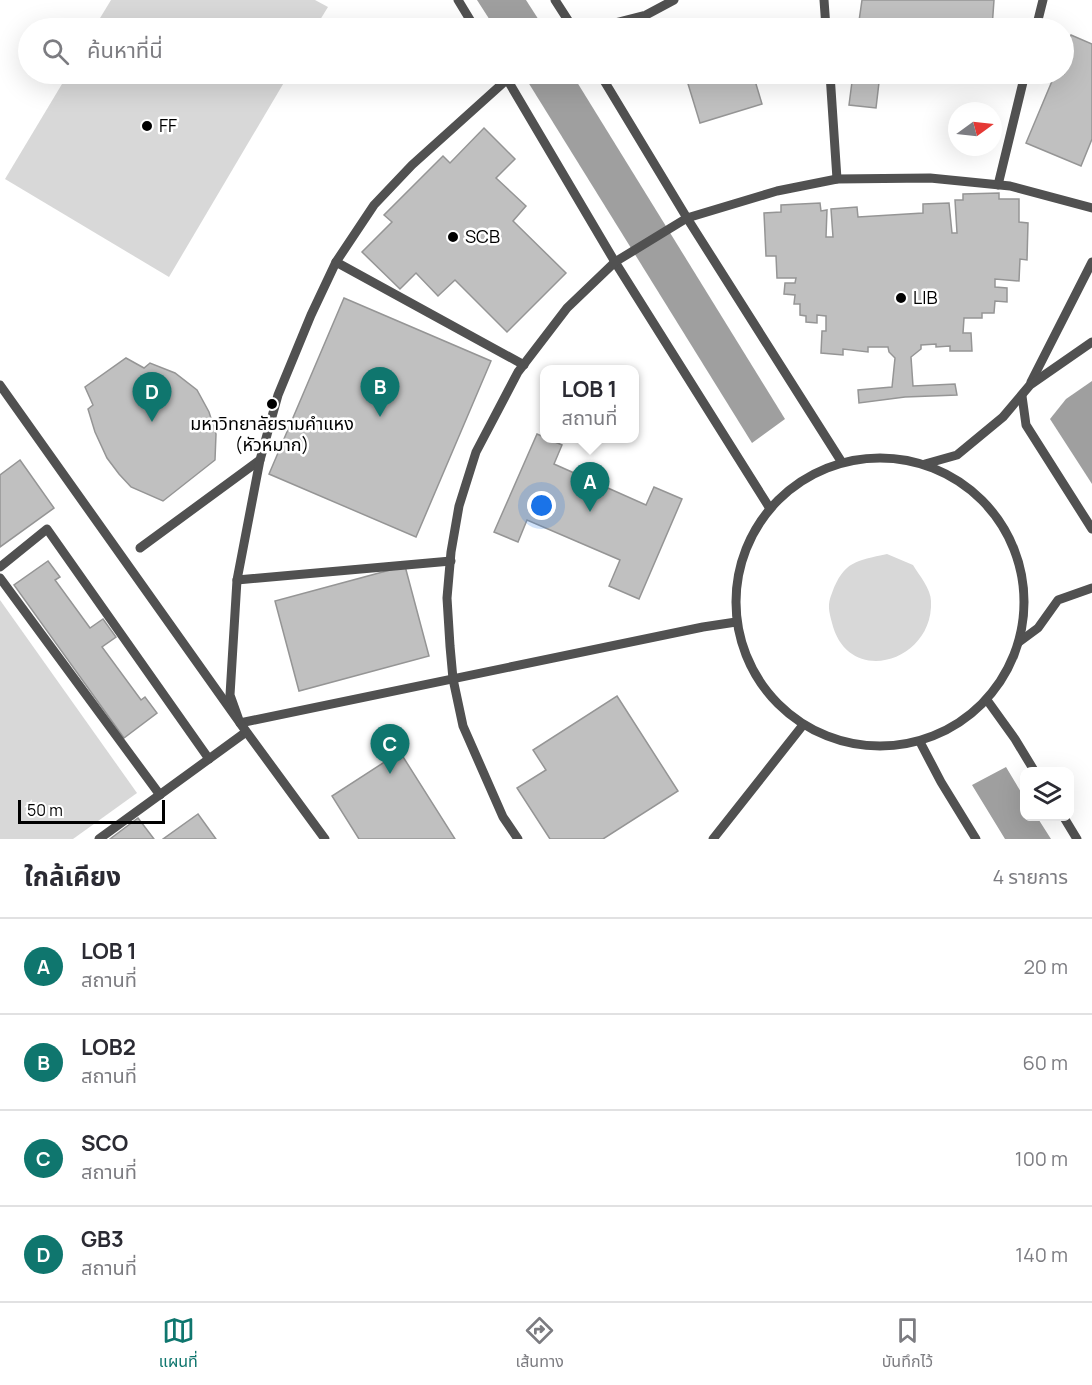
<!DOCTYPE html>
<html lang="th">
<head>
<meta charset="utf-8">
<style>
  :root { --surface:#fff; --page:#f7f7f7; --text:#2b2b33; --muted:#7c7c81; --line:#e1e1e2; --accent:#0f766e }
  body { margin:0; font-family:Manrope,"Noto Sans Thai",sans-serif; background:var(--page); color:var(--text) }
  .controls { position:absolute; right:18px; bottom:18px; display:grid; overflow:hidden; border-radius:12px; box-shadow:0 6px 24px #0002 }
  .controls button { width:54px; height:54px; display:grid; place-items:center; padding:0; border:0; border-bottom:2px solid var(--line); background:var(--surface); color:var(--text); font:30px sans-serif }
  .compass { position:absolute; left:948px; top:102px; width:54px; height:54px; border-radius:50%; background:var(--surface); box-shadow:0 6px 24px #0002; rotate:75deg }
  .scale { position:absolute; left:18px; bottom:15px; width:147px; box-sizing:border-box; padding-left:6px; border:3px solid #000; border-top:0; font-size:16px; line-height:21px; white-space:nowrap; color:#000; -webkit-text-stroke:4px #fff; paint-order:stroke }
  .you { position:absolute; left:542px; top:506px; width:21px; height:21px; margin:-15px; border:4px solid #fff; border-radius:50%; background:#1a73e8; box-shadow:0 0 0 9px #1a73e833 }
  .badge { display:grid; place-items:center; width:39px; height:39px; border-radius:50%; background:var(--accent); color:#fff; font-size:20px; font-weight:700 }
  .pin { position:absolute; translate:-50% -50px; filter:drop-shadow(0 2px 3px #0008) }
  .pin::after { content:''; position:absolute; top:32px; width:21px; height:18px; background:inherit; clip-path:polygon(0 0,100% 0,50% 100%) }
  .popup { position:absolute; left:540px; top:365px; width:99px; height:78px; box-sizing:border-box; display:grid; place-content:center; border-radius:12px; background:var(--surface); filter:drop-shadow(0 2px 4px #0005); font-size:20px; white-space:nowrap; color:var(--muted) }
  .popup b { font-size:22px; color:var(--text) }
  .popup::after { content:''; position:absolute; left:50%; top:100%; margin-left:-12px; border:12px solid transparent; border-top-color:var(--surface) }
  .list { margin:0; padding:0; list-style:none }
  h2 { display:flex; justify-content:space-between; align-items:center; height:78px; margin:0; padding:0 24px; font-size:26px }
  h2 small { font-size:20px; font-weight:400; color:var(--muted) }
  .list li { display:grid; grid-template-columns:39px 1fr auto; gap:18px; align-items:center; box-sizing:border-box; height:96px; padding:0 24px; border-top:2px solid var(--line) }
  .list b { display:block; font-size:22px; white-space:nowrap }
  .list p { margin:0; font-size:20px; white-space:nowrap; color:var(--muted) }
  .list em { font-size:20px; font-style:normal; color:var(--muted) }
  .icon { flex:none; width:33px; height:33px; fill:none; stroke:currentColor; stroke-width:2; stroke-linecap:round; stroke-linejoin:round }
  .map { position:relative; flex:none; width:1092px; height:839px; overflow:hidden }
  .search { position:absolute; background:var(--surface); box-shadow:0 6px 24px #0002; left:18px; right:18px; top:18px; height:66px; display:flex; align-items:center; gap:15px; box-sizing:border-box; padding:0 21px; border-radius:33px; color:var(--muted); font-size:22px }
  .sheet { height:462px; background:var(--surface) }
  nav { display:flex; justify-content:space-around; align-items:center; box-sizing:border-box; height:84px; border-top:2px solid var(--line); background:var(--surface); font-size:16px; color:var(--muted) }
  nav a { display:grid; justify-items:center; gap:3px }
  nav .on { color:var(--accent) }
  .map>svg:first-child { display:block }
  .green { fill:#d8d8d8 }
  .water { fill:#9f9f9f }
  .building { fill:#c0c0c0; stroke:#959595; stroke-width:1.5 }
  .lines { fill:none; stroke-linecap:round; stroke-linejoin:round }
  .service { stroke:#515151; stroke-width:9 }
  .poi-dot { fill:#000; stroke:#fff; stroke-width:2 }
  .labels { text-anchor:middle; stroke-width:5; stroke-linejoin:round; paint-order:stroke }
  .poi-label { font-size:18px; fill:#000; stroke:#fff; text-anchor:start }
</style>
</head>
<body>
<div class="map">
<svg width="1092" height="839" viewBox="0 0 1092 839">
  <rect width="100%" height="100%" fill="#fff"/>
  <g class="green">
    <path d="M111 0H315L328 7 315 28H94Z"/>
    <path d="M68 74H289L169 277 5 179Z"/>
    <path d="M887 554 913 565C919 575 931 589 931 601 934 662 848 688 832 623 829 611 827 605 832 593 844 561 856 561 887 554Z"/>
    <path d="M0 600 137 793 73 839H0Z"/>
  </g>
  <g class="water">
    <path d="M477 0H526L544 28H495Z"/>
    <path d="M523 74H572L785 419 752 443Z"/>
    <path d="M1092 381V484L1050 419 1066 399Z"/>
    <path d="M1006 767 1024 797V816L1037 817 1051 839H1005L972 785Z"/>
  </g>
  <g class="building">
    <path d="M862 0H994L992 28H858Z"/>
    <path d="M1071 35 1092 44V139L1081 166 1026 143 1055 74H1064V54Z"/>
    <path d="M685 74H753L762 104 700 123Z"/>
    <path d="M853 74H880L876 108 849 105Z"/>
    <path d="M484 128 515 159 496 178 526 206 513 221 566 273 507 332 455 280 438 296 416 273 400 289 362 252 392 222 384 215 443 156 450 163Z"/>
    <path d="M999 193V199H1019V222L1028 223 1027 260 1020 259 1019 281 995 279V287L1007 288V302L995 301 994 313H982V318H964L963 333H971L972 351H950V346L936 347V344L921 345V349L911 357 913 386 955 384 957 395 905 397 859 403 858 390 892 387 895 358 889 352 888 347H868V352L843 349V355L821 353 822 331H826V316L817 315V323L806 322V316L800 315V304H794L795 295 784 294 785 283H795L796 278H777L776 256H766L764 213 781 212V205L820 203 821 211 827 210 826 237H833L831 209 857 207 858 217 923 213V204L949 203 952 233H957L955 200H963V194Z"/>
    <path d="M344 298 491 361 416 537 269 474Z"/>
    <path d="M126 358 144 368 150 363 175 373 197 390 209 412 216 434 215 460 163 501 131 487 119 474 107 458 95 432 88 409 93 405 85 387Z"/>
    <path d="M537 434 562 445 554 464 646 505 654 487 682 499 639 599 609 586 620 560 527 520 518 542 494 532Z"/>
    <path d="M20 460 54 508 0 547V475Z"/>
    <path d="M48 561 60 577 55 580 90 628 103 619 116 637 102 647 141 700 145 697 157 713 124 738 14 585Z"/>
    <path d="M405 566 429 656 299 691 275 601Z"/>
    <path d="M617 696 678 791 603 839H550L517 788 546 770 533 750Z"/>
    <path d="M400 752 455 839H359L332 796Z"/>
    <path d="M198 814 216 839H163Z"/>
    <path d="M138 818 154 839H110Z"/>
  </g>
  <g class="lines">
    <g class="service">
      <path d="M458 0 475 28"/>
      <path d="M555 0 573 28"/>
      <path d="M824 0 826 28"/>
      <path d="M595 28 646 15 674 0"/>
      <path d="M1036 28 1043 0"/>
      <path d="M504 74 615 262 769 507"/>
      <path d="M600 74 687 218 841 461"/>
      <path d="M830 74 837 179"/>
      <path d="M998 185 1025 74"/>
      <path d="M336 262 524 365"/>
      <path d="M1031 382 1092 262"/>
      <path d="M0 385 240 723 703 627 736 622"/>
      <path d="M1022 396 1026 425 1092 529"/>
      <circle cx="880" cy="602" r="144"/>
      <path d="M925 464 957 455 1003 417 1030 385 1092 342"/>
      <path d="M140 548 260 460"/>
      <path d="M0 567 47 529 209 759"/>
      <path d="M0 578 160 795"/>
      <path d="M237 580 451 561"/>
      <path d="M1019 642 1038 628 1058 600 1092 588"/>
      <path d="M987 700 1015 739 1035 772"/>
      <path d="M920 742 941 782 976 839"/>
      <path d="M1063 816 1077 839"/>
      <path d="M99 839 246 732"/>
      <path d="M325 839 240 723 230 695 237 580 260 460 278 395 311 315 336 262 374 205 412 165 513 74"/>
      <path d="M518 839 503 817 463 726 453 679 450 646 447 598 451 552 459 506 476 452 518 372 567 308 615 262 687 218 777 191 837 179 930 178 1010 186 1092 208"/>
      <path d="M713 839 803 725"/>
    </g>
  </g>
  <g class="poi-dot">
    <circle cx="147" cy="126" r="6"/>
    <circle cx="453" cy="237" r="6"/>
    <circle cx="901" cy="298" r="6"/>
    <circle cx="272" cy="404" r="6"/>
  </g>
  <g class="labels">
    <g class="poi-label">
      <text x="159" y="132">FF</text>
      <text x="465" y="243">SCB</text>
      <text x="913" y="304">LIB</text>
      <text x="272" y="430" text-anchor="middle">มหาวิทยาลัยรามคำแหง<tspan x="272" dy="21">(หัวหมาก)</tspan></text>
    </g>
  </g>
</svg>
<div class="controls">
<button><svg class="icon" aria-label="layers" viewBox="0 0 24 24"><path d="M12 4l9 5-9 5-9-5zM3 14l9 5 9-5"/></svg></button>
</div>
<svg class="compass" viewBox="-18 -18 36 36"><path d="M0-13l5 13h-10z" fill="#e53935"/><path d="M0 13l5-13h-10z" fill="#7c7c81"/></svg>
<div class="scale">50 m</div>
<div class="you"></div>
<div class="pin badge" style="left:590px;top:512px">A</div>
<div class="popup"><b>LOB 1</b>สถานที่</div>
<div class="pin badge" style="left:380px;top:417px">B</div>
<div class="pin badge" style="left:390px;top:774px">C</div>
<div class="pin badge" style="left:152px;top:422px">D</div>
<div class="search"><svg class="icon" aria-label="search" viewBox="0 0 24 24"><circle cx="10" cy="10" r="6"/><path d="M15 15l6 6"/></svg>ค้นหาที่นี่</div>
</div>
<section class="sheet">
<h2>ใกล้เคียง<small>4 รายการ</small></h2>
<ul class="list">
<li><span class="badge">A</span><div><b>LOB 1</b><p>สถานที่</p></div><em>20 m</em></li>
<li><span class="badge">B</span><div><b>LOB2</b><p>สถานที่</p></div><em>60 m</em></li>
<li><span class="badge">C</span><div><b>SCO</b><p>สถานที่</p></div><em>100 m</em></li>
<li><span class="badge">D</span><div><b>GB3</b><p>สถานที่</p></div><em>140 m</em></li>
</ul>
</section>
<nav>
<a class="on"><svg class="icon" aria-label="map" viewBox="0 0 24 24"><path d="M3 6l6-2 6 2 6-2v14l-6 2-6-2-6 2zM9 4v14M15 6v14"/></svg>แผนที่</a>
<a><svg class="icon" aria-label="directions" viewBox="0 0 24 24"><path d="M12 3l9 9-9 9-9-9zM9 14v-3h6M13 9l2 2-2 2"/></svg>เส้นทาง</a>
<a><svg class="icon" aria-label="saved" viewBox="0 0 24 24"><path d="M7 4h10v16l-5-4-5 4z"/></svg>บันทึกไว้</a>
</nav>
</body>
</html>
